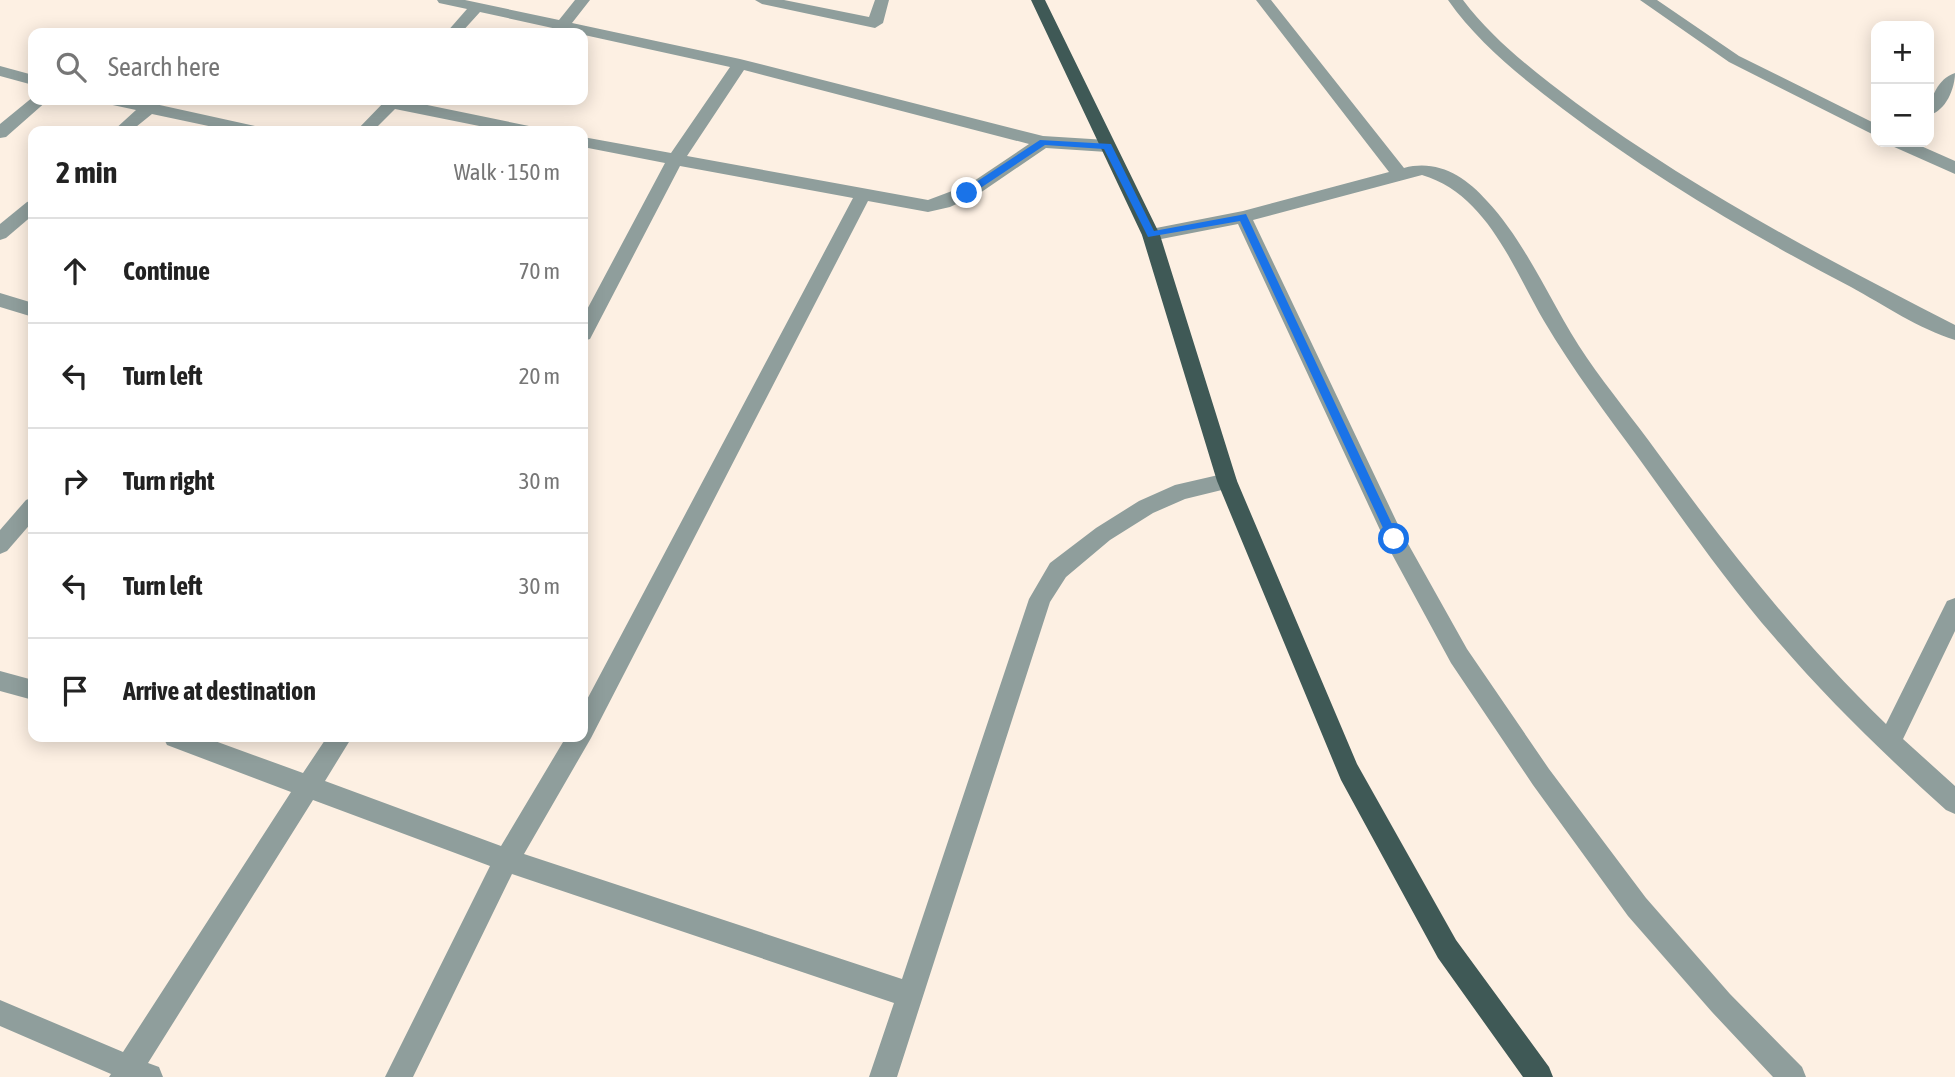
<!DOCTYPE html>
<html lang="en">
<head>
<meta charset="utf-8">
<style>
  :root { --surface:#fff; --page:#f6f6f6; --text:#222; --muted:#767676; --line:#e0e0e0 }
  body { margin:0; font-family:"Asap Condensed",sans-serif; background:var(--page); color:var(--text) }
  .controls { position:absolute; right:21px; top:21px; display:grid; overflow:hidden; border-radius:14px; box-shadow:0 4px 18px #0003 }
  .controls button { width:63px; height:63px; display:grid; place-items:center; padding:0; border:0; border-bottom:2px solid var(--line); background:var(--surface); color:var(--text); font:35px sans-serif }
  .stop { position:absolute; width:21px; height:21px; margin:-16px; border:5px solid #1a73e8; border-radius:50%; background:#fff }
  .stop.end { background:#1a73e8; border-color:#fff; box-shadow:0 2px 7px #0008 }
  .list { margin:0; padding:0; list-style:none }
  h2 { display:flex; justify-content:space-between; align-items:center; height:91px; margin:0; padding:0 28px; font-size:30px }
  h2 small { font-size:23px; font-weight:400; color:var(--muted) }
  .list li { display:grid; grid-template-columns:46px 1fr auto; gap:21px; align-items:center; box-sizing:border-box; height:105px; padding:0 28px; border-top:2px solid var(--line) }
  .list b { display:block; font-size:26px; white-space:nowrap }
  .list em { font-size:23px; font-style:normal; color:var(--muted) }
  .icon { flex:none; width:38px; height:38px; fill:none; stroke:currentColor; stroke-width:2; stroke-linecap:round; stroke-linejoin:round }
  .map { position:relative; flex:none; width:1955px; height:1077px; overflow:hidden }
  .search { position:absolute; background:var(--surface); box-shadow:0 4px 18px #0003; left:28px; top:28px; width:560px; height:77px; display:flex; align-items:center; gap:18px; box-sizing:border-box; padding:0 24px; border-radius:14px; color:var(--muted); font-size:26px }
  .panel { position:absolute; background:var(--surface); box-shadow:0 4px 18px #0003; left:28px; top:126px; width:560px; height:616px; border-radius:14px }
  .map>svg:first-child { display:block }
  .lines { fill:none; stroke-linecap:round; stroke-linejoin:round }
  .street { fill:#8f9e9c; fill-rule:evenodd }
  .primary { fill:#3f5956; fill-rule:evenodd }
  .route { fill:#1a73e8 }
</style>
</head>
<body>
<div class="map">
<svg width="1955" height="1077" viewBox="0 0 1955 1077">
  <rect width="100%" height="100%" fill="#fdf0e3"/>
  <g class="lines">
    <g class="street">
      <path d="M437 0H465L559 20 575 0H590L572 23 740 59 1043 136 1107 140 1115 146 1107 152 1046 148 980 193 950 207 928 212 868 201 591 738 524 854 902 979 1029 599 1050 563 1096 528 1139 501 1175 485 1227 473 1234 475 1237 481 1234 487 1185 499 1153 513 1110 540 1066 577 1050 602 897 1077H869L894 1003 512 874 413 1077H385L490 866 313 800 148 1063 159 1067 163 1077H109L111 1074 0 1026V1000L123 1052 291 792 167 745 163 737H204L303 773 327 737H352L325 781 501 846 566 737H583V707L853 198 680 166 590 339 583 341V317L665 163 583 147V137L671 153 730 67 480 12 461 33H446L467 9 439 3ZM744 70 1029 144 968 185 928 200 687 156Z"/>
      <path d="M755 0H784L869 17 875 0H889L883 23 875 28 762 4Z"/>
      <path d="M1256 0H1271L1404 168C1437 159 1465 176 1487 201 1529 246 1552 307 1587 358 1609 390 1634 420 1657 452 1727 548 1800 641 1886 724L1947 601 1955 598V631L1903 739 1955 786V814L1946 810C1886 756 1828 700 1775 638 1726 582 1684 521 1640 460 1607 415 1573 370 1544 321 1513 268 1487 194 1422 175L1253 220 1402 533 1467 649 1549 769 1646 898 1730 994 1802 1067 1806 1077H1773L1712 1012 1628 916 1533 785 1451 663 1387 545 1238 224 1151 241 1145 239 1142 235 1145 231 1151 229 1243 211 1389 172Z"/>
      <path d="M1448 0H1463C1494 41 1535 72 1576 103 1694 190 1824 258 1955 325V340C1919 329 1884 305 1851 287 1751 235 1653 177 1563 109 1521 77 1478 43 1448 0Z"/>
      <path d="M1640 0H1657L1739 56 1876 124V136L1729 62Z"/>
      <path d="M0 66 33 75V85L0 76Z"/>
      <path d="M1955 73C1955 88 1946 111 1929 115 1929 100 1938 78 1955 73Z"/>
      <path d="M33 97V100H48L6 137 0 138V124Z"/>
      <path d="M106 100H137L255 126 263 131H232L152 114 131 131H113L136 110 108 104Z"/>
      <path d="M386 100H403L529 126 537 131H504L395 109 373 131H356Z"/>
      <path d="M1890 142H1912L1955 161V174L1892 146Z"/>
      <path d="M33 200V215L6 238 0 240V224L27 202Z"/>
      <path d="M0 293 33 303V317L0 307Z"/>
      <path d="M33 497V521L7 551 0 554V530L26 500Z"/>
      <path d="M0 671 33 680V700L0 691Z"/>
    </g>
    <path class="primary" d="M1031 0H1045L1160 235 1237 481 1357 764 1456 940 1549 1067 1553 1077H1523L1438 958 1341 780 1217 481 1142 235Z"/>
  </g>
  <path class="route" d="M1040 140 1111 144 1154 231 1246 214 1399 539 1398 543H1390L1240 221 1148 237 1104 149 1045 145 970 195H964V190Z"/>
</svg>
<div class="controls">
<button>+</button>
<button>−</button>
</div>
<div class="stop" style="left:1394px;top:539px"></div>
<div class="stop end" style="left:967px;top:193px"></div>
<div class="search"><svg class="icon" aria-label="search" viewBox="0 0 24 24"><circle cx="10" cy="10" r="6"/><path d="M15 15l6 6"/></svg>Search here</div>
<section class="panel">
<h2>2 min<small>Walk · 150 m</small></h2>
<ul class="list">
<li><svg class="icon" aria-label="ahead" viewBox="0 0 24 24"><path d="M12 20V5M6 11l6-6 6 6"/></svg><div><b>Continue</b></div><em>70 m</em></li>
<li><svg class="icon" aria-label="left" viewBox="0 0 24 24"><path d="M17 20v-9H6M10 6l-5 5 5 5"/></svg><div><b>Turn left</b></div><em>20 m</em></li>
<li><svg class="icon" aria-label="right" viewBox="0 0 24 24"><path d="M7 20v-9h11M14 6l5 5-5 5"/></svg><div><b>Turn right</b></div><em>30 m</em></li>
<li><svg class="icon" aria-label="left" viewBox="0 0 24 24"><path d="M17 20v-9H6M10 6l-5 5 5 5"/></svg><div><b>Turn left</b></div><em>30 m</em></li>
<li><svg class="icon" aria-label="arrive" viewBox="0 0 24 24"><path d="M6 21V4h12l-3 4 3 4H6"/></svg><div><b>Arrive at destination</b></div></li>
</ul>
</section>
</div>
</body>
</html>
